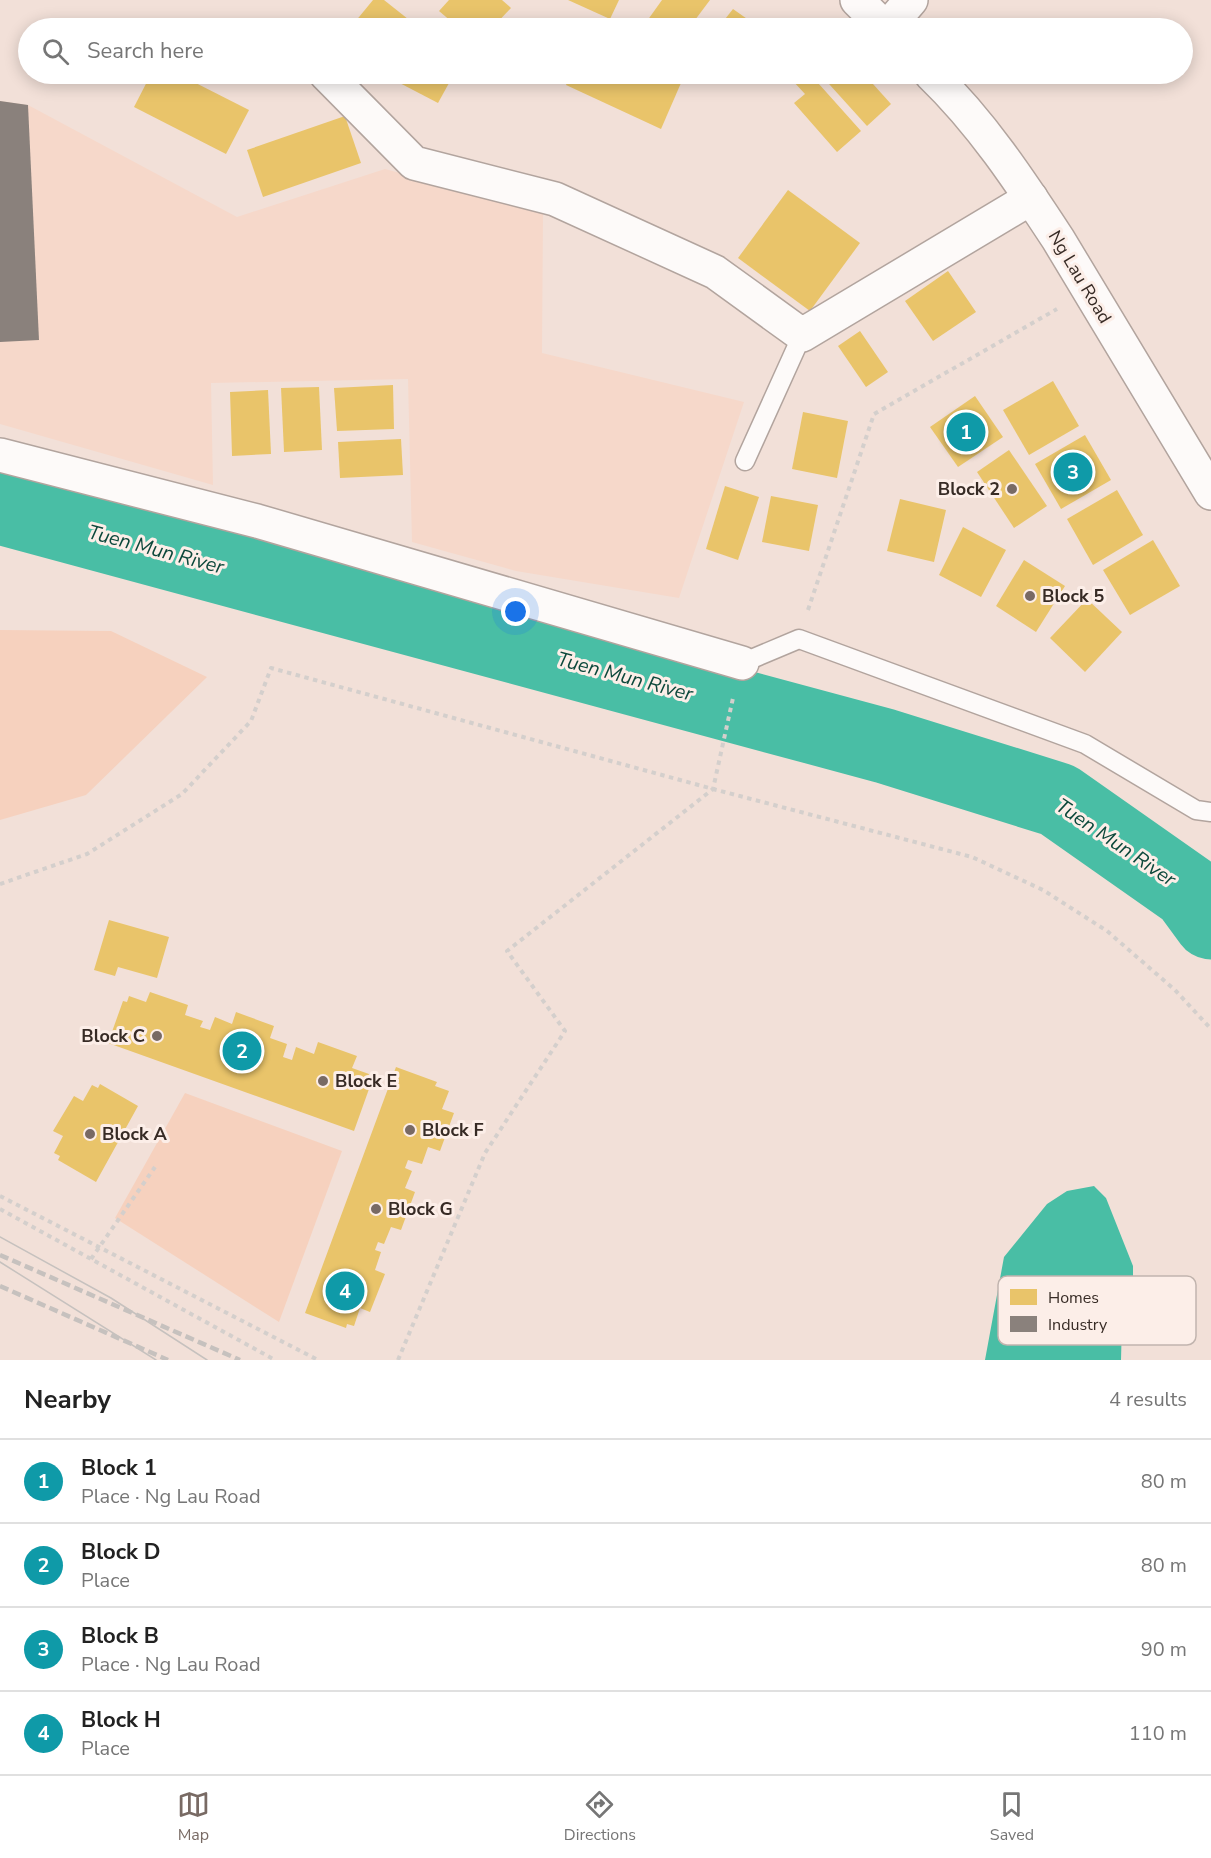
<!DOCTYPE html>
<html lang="en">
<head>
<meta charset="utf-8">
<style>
  :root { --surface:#fff; --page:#f2f2f2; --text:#222; --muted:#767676; --line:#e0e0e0; --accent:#786a64 }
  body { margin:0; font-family:"Nunito Sans",sans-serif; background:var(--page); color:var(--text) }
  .you { position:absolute; left:516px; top:612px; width:21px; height:21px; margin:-15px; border:4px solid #fff; border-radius:50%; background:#1a73e8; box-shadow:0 0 0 9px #1a73e833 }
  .badge { display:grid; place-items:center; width:39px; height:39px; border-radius:50%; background:var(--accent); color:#fff; font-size:20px; font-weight:700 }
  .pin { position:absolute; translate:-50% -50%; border:3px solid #fff; box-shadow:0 2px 6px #0006 }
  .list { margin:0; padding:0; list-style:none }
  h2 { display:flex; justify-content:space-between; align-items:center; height:78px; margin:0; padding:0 24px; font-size:26px }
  h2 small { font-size:20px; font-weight:400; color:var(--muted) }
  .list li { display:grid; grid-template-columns:39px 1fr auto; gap:18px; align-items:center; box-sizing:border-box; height:84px; padding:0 24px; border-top:2px solid var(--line) }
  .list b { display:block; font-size:22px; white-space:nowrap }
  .list p { margin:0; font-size:20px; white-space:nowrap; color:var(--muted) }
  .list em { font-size:20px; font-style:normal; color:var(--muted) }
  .icon { flex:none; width:33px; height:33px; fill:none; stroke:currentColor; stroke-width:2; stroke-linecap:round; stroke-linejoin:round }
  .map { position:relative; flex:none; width:1211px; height:1360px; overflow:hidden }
  .search { position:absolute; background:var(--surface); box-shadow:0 3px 15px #0003; left:18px; right:18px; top:18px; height:66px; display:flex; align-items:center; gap:15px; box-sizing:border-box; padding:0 21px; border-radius:33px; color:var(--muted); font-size:22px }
  .sheet { height:414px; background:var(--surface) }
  nav { display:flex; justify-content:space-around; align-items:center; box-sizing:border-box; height:84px; border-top:2px solid var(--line); background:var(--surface); font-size:16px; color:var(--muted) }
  nav a { display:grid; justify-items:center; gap:3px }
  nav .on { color:var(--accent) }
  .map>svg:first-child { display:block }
  .built { fill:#f6d8ca }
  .green { fill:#f6d1be }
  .water { fill:#49bea5 }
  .homes { fill:#e9c46a }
  .industry { fill:#8a817c }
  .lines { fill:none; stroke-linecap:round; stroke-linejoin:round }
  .river { stroke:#49bea5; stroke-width:75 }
  .lane-casing { stroke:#b2a49e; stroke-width:21 }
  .street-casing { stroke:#b2a49e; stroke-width:36 }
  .path { stroke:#d4cfcc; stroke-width:4; stroke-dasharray:4.5 4.5; stroke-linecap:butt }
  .lane { stroke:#fdfaf9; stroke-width:18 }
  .street { stroke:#fdfaf9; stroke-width:33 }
  .tram { stroke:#c6c1be; stroke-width:1.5 }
  .rail { stroke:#c6c1be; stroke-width:4.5; stroke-dasharray:9 4.5; stroke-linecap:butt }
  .poi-dot { fill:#786a64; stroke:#fceee8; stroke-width:2 }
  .labels { text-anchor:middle; stroke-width:6; stroke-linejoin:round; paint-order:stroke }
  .street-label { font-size:18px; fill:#372b25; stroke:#fceee8 }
  .poi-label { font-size:18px; font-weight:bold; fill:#372b25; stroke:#fceee8; text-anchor:start }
  .water-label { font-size:20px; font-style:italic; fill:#0c483b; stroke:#fceee8 }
  .key { fill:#fceee8; stroke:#c1b4ae; stroke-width:1.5 }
  .key-label { font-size:16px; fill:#372b25 }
</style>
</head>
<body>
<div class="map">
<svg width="1211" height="1360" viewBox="0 0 1211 1360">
  <rect width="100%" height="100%" fill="#f2e0d8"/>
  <path class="built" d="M0 101 28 105 237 217 385 169 543 212 542 353 744 402 679 598 516 571 412 542 408 379 211 383 213 485 0 424Z"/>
  <g class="green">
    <path d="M0 630 111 631 207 677 86 795 0 820Z"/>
    <path d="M185 1093 342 1151 279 1322 115 1218Z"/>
  </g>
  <path class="water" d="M1094 1186 1106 1198 1133 1266V1280L1115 1300 1122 1321 1121 1360H985L1004 1257 1047 1204 1067 1191Z"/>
  <g class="homes">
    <path d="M373 0H384L413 23 409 28H350Z"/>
    <path d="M449 0H502L511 8 492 28H459L439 11Z"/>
    <path d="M568 0H619L610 19Z"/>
    <path d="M662 0H710L689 28H642Z"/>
    <path d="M733 9 760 28H718Z"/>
    <path d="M151 74H178L249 110 226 154 134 107Z"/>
    <path d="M395 74H454L438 103 392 79Z"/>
    <path d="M571 74H660L681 83 661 129 566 85Z"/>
    <path d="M802 74H810L861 131 837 152 794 103 805 94 793 81Z"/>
    <path d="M820 74H864L891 104 867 126Z"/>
    <path d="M345 116 361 163 263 197 247 150Z"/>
    <path d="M788 190 860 243 810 311 738 258Z"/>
    <path d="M948 271 976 312 933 341 905 301Z"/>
    <path d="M860 331 888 372 866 387 838 346Z"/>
    <path d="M1053 381 1079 426 1029 455 1003 410Z"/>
    <path d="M393 385 394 429 337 431 334 388Z"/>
    <path d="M319 387 322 450 284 452 281 388Z"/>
    <path d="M268 390 271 454 232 456 230 392Z"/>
    <path d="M975 396 1003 437 958 467 930 427Z"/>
    <path d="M803 412 848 421 837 478 792 469Z"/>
    <path d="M1085 435 1111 480 1061 509 1035 464Z"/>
    <path d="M401 439 403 475 340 478 338 442Z"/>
    <path d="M1009 450 1047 506 1014 528 977 472Z"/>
    <path d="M725 486 759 497 738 560 706 549Z"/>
    <path d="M1117 490 1143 535 1093 565 1067 519Z"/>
    <path d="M771 496 818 505 809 551 762 542Z"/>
    <path d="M900 499 946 510 934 562 887 551Z"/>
    <path d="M963 527 1006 550 981 597 939 575Z"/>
    <path d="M1153 540 1180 586 1130 615 1103 570Z"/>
    <path d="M1024 560 1065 586 1036 632 996 606Z"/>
    <path d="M1087 599 1122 632 1085 672 1050 638Z"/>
    <path d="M109 920 169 937 157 978 118 967 115 976 94 970Z"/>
    <path d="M150 992 188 1005 185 1015 203 1021 200 1027 210 1030 215 1017 232 1024 236 1012 274 1026 270 1038 287 1044 283 1057 292 1060 296 1047 314 1054 318 1042 357 1056 352 1068 369 1074 365 1087 369 1089 354 1131 108 1043 123 1001 127 1002 129 996 146 1002Z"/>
    <path d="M396 1067 437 1082 435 1086 449 1091 442 1109 454 1113 440 1151 428 1147 422 1164 408 1160 405 1168 412 1171 405 1188 415 1192 401 1230 391 1227 384 1244 378 1242 375 1250 381 1252 375 1270 385 1274 370 1312 360 1308 354 1326 347 1324 346 1328 305 1313Z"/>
    <path d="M100 1084 138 1106 96 1182 58 1160 60 1156 54 1153 63 1136 53 1131 74 1096 83 1101 92 1085 98 1088Z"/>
  </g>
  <path class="industry" d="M0 101 28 105 39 340 0 342Z"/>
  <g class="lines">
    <path class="river" d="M0 507 885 746 1058 800 1189 892 1211 922"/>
    <g class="lane-casing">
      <g id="lane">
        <path d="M745 461 802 335"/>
        <path d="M742 663 799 639 1085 744 1196 810 1211 812"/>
      </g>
    </g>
    <g class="street-casing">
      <g id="street">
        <path d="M857 0 885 28"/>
        <path d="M887 28 911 0"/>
        <path d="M326 74 414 163 555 199 715 272 802 335 1031 198"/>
        <path d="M931 74C981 122 1020 181 1058 239L1211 493"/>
        <path d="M0 455 257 521 742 663"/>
      </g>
    </g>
    <g class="path">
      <path d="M808 610 874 414 1057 309"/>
      <path d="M0 884 87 854 182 794 251 721 271 668 713 789 972 857 1043 890 1107 931 1175 990 1211 1029"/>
      <path d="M0 1196 318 1360"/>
      <path d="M0 1209 275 1360"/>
      <path d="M91 1259 155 1167"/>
      <path d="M398 1360 485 1153 565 1031 507 951 713 789 733 698"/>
    </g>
    <use href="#lane" class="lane"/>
    <use href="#street" class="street"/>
    <g class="tram">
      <path d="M0 1237 111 1298 207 1360"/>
      <path d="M0 1262 156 1360"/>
    </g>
    <g class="rail">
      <path d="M0 1255 240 1360"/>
      <path d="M0 1286 168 1360"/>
    </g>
  </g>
  <g class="poi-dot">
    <circle cx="1012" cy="489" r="6"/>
    <circle cx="1030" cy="596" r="6"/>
    <circle cx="157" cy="1036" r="6"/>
    <circle cx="323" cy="1081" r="6"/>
    <circle cx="410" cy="1130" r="6"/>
    <circle cx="90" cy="1134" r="6"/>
    <circle cx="376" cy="1209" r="6"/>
  </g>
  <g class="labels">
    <g class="street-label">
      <text transform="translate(1080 277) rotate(59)" y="6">Ng Lau Road</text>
    </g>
    <g class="poi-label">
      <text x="1000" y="495" text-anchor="end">Block 2</text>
      <text x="1042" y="602">Block 5</text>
      <text x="145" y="1042" text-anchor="end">Block C</text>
      <text x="335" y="1087">Block E</text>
      <text x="422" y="1136">Block F</text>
      <text x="102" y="1140">Block A</text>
      <text x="388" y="1215">Block G</text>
    </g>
    <g class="water-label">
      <text transform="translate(156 549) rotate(15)" y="7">Tuen Mun River</text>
      <text transform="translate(625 676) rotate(15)" y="7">Tuen Mun River</text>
      <text transform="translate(1116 842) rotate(34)" y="7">Tuen Mun River</text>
    </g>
  </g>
  <rect x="998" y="1276" width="198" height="69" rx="9" class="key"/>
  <rect x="1010" y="1289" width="27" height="16" fill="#e9c46a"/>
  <rect x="1010" y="1316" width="27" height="16" fill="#8a817c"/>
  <g class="key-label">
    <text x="1048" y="1303">Homes</text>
    <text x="1048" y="1330">Industry</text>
  </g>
</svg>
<div class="you"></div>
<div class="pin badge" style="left:966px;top:432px;background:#0f9aa8">1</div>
<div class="pin badge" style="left:242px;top:1051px;background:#0f9aa8">2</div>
<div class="pin badge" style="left:1073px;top:472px;background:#0f9aa8">3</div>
<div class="pin badge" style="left:345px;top:1291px;background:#0f9aa8">4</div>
<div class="search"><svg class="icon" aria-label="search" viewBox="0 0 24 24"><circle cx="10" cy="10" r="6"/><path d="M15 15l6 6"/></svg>Search here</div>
</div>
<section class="sheet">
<h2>Nearby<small>4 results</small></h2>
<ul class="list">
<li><span class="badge" style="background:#0f9aa8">1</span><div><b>Block 1</b><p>Place · Ng Lau Road</p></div><em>80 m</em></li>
<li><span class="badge" style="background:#0f9aa8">2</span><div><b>Block D</b><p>Place</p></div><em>80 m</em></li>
<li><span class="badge" style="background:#0f9aa8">3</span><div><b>Block B</b><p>Place · Ng Lau Road</p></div><em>90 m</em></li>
<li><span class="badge" style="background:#0f9aa8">4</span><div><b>Block H</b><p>Place</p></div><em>110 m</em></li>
</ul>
</section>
<nav>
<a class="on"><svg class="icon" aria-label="map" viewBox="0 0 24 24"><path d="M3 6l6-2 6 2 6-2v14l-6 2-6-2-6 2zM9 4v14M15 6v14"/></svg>Map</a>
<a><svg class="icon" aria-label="directions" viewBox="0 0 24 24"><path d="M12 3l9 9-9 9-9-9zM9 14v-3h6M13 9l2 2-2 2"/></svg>Directions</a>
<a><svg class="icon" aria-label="saved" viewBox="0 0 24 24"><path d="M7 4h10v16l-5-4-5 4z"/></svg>Saved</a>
</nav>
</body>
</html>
